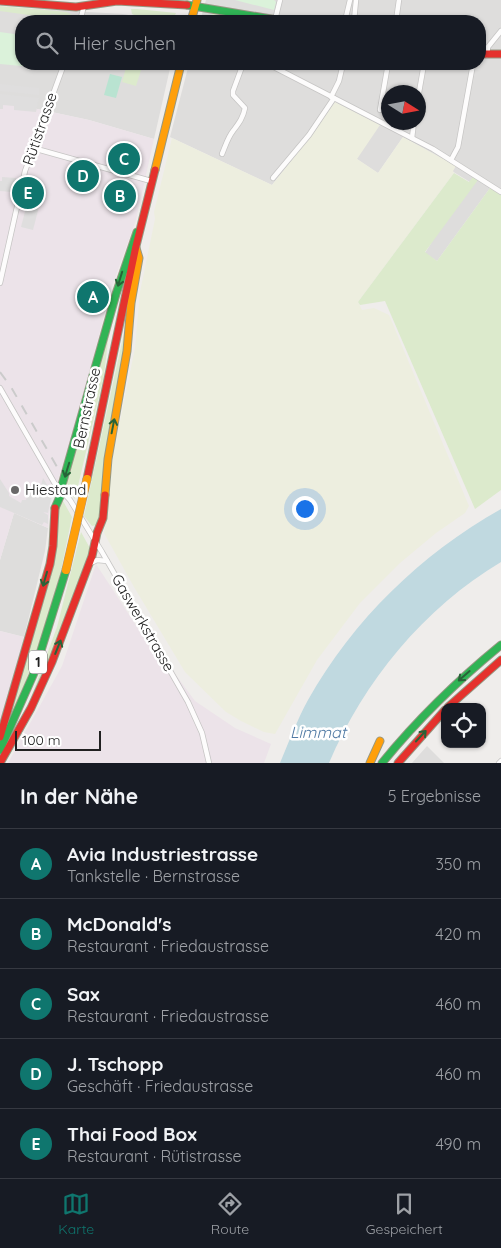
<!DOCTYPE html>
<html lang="de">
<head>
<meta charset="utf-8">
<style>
  :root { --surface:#171b24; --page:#242831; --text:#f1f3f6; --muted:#9ea1a6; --line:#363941; --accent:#0f766e }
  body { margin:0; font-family:Quicksand,sans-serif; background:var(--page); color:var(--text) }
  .controls { position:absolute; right:15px; bottom:15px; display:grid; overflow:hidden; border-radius:10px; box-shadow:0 1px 4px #0004 }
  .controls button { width:45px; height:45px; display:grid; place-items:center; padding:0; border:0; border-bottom:1px solid var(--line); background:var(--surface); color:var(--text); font:25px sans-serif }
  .compass { position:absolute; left:381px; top:85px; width:45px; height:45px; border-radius:50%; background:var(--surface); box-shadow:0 1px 4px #0004; rotate:101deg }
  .scale { position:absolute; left:15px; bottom:12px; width:86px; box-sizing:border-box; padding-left:5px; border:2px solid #212121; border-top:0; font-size:14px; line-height:18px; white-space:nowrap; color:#212121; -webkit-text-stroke:4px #fff; paint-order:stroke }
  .you { position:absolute; left:304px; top:508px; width:18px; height:18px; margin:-12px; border:4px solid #fff; border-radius:50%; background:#1a73e8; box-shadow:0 0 0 8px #1a73e833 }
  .badge { display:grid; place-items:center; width:32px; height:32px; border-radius:50%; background:var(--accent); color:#fff; font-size:16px; font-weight:700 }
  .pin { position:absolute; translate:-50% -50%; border:2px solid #fff; box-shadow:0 1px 5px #0006 }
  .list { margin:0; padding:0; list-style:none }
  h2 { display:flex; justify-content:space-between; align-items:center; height:65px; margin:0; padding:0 20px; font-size:21px }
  h2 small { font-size:16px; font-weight:400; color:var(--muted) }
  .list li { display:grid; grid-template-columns:32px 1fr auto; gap:15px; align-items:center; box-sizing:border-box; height:70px; padding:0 20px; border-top:1px solid var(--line) }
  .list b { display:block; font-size:19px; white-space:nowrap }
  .list p { margin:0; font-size:16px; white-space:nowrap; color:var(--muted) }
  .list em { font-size:16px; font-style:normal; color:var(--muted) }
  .icon { flex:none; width:28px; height:28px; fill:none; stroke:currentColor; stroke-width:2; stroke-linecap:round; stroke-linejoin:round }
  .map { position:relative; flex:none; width:501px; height:763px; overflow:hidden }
  .search { position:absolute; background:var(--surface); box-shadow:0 1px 4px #0004; left:15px; right:15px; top:15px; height:55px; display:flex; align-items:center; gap:12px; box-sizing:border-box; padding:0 18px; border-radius:20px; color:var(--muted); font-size:19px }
  .sheet { height:415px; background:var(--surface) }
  nav { display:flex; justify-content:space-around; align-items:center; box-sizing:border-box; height:70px; border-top:1px solid var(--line); background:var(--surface); font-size:14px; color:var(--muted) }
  nav a { display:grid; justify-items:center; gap:2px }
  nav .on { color:var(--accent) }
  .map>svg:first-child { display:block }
  .residential { fill:#dedddc; fill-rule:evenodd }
  .industrial { fill:#ece3e9 }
  .farmland { fill:#edeedf }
  .grass { fill:#dceacc }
  .park { fill:#dbf2da }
  .pitch { fill:#b9e3d1 }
  .parking { fill:#dfdede }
  .water { fill:#c0d9e0 }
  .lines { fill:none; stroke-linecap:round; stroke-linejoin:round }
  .street-casing { stroke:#c6c5c4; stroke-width:6 }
  .fast-casing { stroke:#969883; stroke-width:9 }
  .slow-casing { stroke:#969883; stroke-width:9 }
  .jam-casing { stroke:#969883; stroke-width:9 }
  .street { stroke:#fdfcfc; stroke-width:4.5 }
  .fast { stroke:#30b455; stroke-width:7 }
  .slow { stroke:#ff9f0a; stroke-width:7 }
  .jam { stroke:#e5322d; stroke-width:7 }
  .rail { stroke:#cbcbcb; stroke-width:2; stroke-dasharray:10 10; stroke-linecap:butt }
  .slow-bridge-casing { stroke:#a49a88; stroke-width:9; stroke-linecap:butt }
  .slow-bridge { stroke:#ff9f0a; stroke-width:8 }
  .oneway { stroke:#286338 }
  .poi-dot { fill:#696868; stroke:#fff; stroke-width:2 }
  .labels { text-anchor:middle; stroke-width:5; stroke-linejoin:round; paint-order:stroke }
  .shield { fill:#fff; stroke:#646464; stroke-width:1 }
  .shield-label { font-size:14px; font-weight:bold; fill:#212121 }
  .street-label { font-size:15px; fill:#212121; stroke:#fff }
  .poi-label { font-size:15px; fill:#212121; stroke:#fff; text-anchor:start }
  .water-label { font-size:16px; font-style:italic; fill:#507aa4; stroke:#fff }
</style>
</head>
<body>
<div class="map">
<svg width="501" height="763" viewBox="0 0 501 763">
  <rect width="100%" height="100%" fill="#efedeb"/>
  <g class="residential">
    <path d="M206 0H501V195L490 188 437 261 425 253 473 177 470 182 452 171 455 166 403 137 378 173 357 159 337 102H335L312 135 272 185 170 137 189 64H480V21H200ZM388 92H418V122H388Z"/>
    <path d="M0 7 123 14 161 21H21V64H171L154 139 89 120 0 101Z"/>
    <path d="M14 513 48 528 45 551 24 637 0 631V560Z"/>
    <path d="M427 746 444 763H412Z"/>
  </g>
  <g class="industrial">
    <path d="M0 101 89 120 154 139 136 220 111 289 77 420 50 505 48 528 14 513 0 560Z"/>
    <path d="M96 564 167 673 173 671 195 701 235 728 271 744 264 763H8L62 666Z"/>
    <path d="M0 631 24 637 0 724Z"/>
  </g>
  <path class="farmland" d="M335 102 380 125 357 159 378 173 403 137 456 166 453 171 454 173 358 302 362 310 374 308 389 315 469 506 465 513 436 533 400 563 360 603 317 660 275 734 264 732 241 721 226 712 185 672 134 587 104 533 114 451 135 348 140 292 155 219 154 212 172 138 272 185 312 135Z"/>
  <g class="grass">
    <path d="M0 6 67 12 72 15 69 21 67 16 51 14 50 18 0 11Z"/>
    <path d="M131 9H137L176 13 174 17C167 20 139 18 132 14Z"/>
    <path d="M212 13 215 14 258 20 212 21Z"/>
    <path d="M127 64H143L136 86 122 82Z"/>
    <path d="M454 173 469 182 473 177 478 180 425 252 437 261 490 188 501 195V490L475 509 385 301 360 305 358 302Z"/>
    <path d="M124 276 108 341 104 375 75 499 66 488 65 484 116 299Z"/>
    <path d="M127 319 125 351 101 517 97 525 92 526 84 516Z"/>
    <path d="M61 501H63L72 517 61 570 52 604 34 660 9 723H8L12 706 49 576 56 514Z"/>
    <path d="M81 532 91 550 89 551 90 554 55 652 25 714 57 627Z"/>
  </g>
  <g class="park">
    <path d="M235 0H274L276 2 274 10Z"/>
    <path d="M0 32 21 35V64H43V68L0 64Z"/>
  </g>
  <path class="pitch" d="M110 74 122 77 116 98 104 95Z"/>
  <g class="parking">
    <path d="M0 84 39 88V95L0 91Z"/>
    <path d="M0 94 39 98 36 112 14 110V106L3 105V109H0Z"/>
    <path d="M2 177 16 178V182H18L16 190 12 188 11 192 0 191V181H2Z"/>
    <path d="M30 192 42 195 33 230 21 227Z"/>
    <path d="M43 478 52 493 48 513 43 512 48 515V524L44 522 42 525 0 507V479L9 493V496L21 503 22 500H26L30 487 40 489Z"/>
  </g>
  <path class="water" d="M501 509V562C424 608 364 681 329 763H280C289 742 297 720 308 700 354 619 420 555 501 509Z"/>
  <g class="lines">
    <g class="street-casing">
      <g id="street">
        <path d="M275 20 280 0"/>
        <path d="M80 21 84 6"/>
        <path d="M345 21 350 0"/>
        <path d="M354 21 356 0"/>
        <path d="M396 21 399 0"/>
        <path d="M487 55 488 47 501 31"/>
        <path d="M268 64 433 149 501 192"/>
        <path d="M331 97 339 81 343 64"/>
        <path d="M418 98 424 64"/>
        <path d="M380 110 388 64"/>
        <path d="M412 138 414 122"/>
        <path d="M33 148 151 181"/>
        <path d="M222 154C225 147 228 137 233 131 239 123 243 118 245 108L233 95V91L243 64"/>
        <path d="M451 160 458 147 473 64"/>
        <path d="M273 178 309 135 334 98"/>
        <path d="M0 283 25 171 64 64"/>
        <path d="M0 388 55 484 70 500 102 552 188 702 202 733 209 763"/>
        <path d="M91 563 97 560 107 561"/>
        <path d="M499 763 501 761"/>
      </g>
    </g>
    <g class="fast-casing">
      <g id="fast">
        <path d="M187 5 283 21"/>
        <path d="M55 508 62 492V485L116 294 137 232"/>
        <path d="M0 750 34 673 66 570"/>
        <path d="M382 763C418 719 457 681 501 645"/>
      </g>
    </g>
    <g class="slow-casing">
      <g id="slow">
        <path d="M191 21 197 0"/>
        <path d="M155 170 181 64"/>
        <path d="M105 495 108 459 127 351 131 303 139 258 136 248"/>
        <path d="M370 763 380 741"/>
      </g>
    </g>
    <g class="jam-casing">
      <g id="jam">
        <path d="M0 1 76 7 117 1 187 5"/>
        <path d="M480 54H501"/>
        <path d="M87 479 136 246 155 170"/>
        <path d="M448 707 501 660"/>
        <path d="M0 737 50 564 53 546 55 508"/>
        <path d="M0 763 31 708 52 662 92 556 97 533 103 518 105 495"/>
        <path d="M398 763 445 710"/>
      </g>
    </g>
    <use href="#street" class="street"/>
    <use href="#fast" class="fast"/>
    <use href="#slow" class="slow"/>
    <use href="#jam" class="jam"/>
    <path class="rail" d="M0 372 11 387 60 472"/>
    <g class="slow-bridge-casing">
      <path id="slow-bridge" d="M66 570 87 479"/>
    </g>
    <use href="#slow-bridge" class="slow-bridge"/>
  </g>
  <defs><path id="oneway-shaft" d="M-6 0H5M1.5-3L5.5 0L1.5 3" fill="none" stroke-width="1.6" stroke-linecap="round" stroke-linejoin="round" transform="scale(1.25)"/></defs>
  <g class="oneway">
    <use href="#oneway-shaft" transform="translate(120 279) rotate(107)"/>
    <use href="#oneway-shaft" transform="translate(113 426) rotate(-79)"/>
    <use href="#oneway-shaft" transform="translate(67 470) rotate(107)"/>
    <use href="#oneway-shaft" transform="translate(45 579) rotate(106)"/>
    <use href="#oneway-shaft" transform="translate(58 647) rotate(-68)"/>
    <use href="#oneway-shaft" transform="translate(464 676) rotate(139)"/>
    <use href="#oneway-shaft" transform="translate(421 736) rotate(-47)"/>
  </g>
  <circle class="poi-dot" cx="15" cy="490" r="5"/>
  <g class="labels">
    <rect class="shield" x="29" y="650.5" width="18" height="23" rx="4"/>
    <g class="shield-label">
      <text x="38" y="667">1</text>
    </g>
    <g class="street-label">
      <text transform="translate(40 129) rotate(-71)" y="5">Rütistrasse</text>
      <text transform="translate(87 408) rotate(-78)" y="5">Bernstrasse</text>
      <text transform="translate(143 623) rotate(60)" y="5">Gaswerkstrasse</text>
    </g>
    <g class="poi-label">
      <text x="25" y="495">Hiestand</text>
    </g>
    <g class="water-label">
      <text x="318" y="738">Limmat</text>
    </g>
  </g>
</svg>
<div class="controls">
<button><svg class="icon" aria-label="locate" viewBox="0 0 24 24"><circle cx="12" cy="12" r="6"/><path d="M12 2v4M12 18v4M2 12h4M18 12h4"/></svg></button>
</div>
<svg class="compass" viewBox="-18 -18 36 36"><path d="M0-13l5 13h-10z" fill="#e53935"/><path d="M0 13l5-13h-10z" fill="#9ea1a6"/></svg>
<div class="scale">100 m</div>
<div class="you"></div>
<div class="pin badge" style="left:93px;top:297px">A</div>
<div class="pin badge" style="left:120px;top:196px">B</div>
<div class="pin badge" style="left:124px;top:159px">C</div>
<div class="pin badge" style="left:83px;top:176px">D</div>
<div class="pin badge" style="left:28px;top:193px">E</div>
<div class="search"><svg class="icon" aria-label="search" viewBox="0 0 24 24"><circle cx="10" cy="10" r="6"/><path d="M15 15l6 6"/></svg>Hier suchen</div>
</div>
<section class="sheet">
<h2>In der Nähe<small>5 Ergebnisse</small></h2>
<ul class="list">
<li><span class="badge">A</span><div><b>Avia Industriestrasse</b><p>Tankstelle · Bernstrasse</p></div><em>350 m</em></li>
<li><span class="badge">B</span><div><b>McDonald's</b><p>Restaurant · Friedaustrasse</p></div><em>420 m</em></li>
<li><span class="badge">C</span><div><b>Sax</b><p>Restaurant · Friedaustrasse</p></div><em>460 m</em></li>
<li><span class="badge">D</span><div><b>J. Tschopp</b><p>Geschäft · Friedaustrasse</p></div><em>460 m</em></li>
<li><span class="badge">E</span><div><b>Thai Food Box</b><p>Restaurant · Rütistrasse</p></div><em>490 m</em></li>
</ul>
</section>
<nav>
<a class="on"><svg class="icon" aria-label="map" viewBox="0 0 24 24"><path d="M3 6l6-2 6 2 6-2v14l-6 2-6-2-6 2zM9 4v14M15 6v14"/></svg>Karte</a>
<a><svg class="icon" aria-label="directions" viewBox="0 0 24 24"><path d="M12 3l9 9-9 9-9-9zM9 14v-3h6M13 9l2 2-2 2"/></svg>Route</a>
<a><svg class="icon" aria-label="saved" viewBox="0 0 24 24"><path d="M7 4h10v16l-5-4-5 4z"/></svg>Gespeichert</a>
</nav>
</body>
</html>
